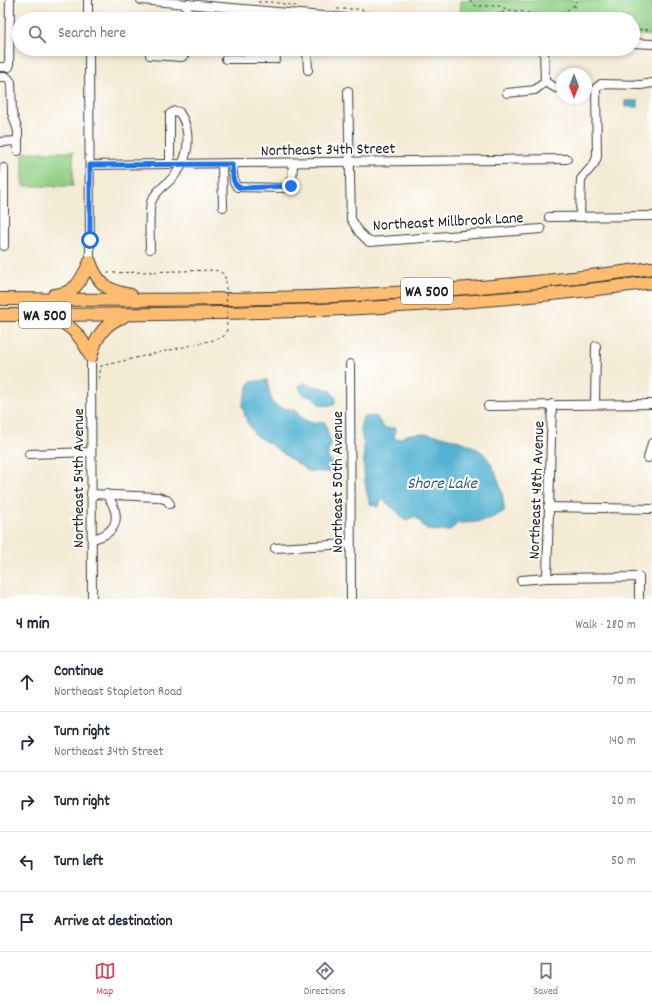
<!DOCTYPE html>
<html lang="en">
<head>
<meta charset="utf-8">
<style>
  :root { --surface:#fff; --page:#f6f6f7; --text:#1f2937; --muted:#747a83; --line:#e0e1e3; --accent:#d1495b }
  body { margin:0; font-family:Dekko,sans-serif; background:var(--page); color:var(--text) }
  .compass { position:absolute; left:556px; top:68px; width:36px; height:36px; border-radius:50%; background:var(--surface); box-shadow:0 2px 6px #0003; rotate:180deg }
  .stop { position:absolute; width:12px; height:12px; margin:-9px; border:3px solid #1a73e8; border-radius:50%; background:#fff }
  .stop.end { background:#1a73e8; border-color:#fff; box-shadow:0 1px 4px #0008 }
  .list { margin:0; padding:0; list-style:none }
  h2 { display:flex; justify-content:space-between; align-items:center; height:52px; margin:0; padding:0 16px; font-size:17px }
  h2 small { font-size:13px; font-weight:400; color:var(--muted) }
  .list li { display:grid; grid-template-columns:26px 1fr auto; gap:12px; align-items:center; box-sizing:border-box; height:60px; padding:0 16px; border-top:1px solid var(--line) }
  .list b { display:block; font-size:15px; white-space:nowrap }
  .list p { margin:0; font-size:13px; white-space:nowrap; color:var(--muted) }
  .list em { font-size:13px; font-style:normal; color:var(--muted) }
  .icon { flex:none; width:22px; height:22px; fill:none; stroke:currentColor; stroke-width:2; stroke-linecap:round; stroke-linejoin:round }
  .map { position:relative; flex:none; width:652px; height:599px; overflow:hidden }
  .search { position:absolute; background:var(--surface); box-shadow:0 2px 6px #0003; left:12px; right:12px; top:12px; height:44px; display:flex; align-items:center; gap:10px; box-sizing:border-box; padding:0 14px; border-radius:22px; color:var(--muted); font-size:15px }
  .sheet { height:352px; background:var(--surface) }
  nav { display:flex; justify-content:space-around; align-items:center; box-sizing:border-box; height:56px; border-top:1px solid var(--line); background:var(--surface); font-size:11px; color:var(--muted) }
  nav a { display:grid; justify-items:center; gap:2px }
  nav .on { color:var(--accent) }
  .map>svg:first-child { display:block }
  .green { fill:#93d086; stroke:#587651 }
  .water { fill:#53b2d1; stroke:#386776 }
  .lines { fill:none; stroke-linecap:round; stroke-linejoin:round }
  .minor-casing { stroke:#3c3b38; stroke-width:10 }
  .highway-casing { stroke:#3c3b38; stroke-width:14 }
  .path { stroke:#3c3b38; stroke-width:1; stroke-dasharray:3 3; stroke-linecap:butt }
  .minor { stroke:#fff; stroke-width:8 }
  .highway { stroke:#febc70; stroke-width:12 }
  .path-bridge { stroke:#3c3b38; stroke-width:1; stroke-dasharray:3 3; stroke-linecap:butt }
  .route { stroke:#1a73e8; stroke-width:5 }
  .labels { text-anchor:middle; stroke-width:4; stroke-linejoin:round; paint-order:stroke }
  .shield { fill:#fff; stroke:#606060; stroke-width:1 }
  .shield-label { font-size:15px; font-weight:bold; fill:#1c1c1c }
  .street-label { font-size:16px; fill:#1c1c1c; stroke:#fff }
  .water-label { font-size:17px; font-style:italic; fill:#35606d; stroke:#fff }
</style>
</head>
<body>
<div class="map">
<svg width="652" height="599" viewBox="0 0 652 599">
  <rect width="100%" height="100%" fill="#fff"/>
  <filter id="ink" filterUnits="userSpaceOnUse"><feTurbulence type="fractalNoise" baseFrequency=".025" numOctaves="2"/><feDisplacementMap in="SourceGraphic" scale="8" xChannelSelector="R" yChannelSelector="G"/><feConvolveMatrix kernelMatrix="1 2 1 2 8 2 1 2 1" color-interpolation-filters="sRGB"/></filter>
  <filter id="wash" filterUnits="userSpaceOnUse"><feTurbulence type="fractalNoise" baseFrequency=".012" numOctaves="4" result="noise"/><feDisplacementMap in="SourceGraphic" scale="16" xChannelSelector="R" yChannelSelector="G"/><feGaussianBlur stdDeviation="0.9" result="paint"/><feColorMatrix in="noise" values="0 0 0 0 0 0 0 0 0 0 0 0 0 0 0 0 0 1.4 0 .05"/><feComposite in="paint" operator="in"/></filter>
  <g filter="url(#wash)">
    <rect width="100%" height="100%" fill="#f4ebd5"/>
    <g class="green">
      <path d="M461 0H652V36L633 34V19H460Z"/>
      <rect x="23" y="152" width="50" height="34"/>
    </g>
    <g class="water">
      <rect x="625" y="101" width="13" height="6"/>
      <path d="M267 380 272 403 279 407 294 410 303 419 312 423 325 422 331 444 328 452V458L341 470 340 473 308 471 270 444 256 436 247 422 242 405 250 382Z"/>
      <path d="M304 383 330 390 336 398 334 405C323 406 319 407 314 397 305 396 301 395 299 386Z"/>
      <path d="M376 416 384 428H396L394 436 396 440C401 438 406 435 411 434 429 431 464 440 479 450 494 459 505 496 504 511 490 521 476 523 458 523L449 531 427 530 415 516 405 521 398 512 382 499 378 507 370 504C363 481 364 471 364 448 363 435 358 431 363 417Z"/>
    </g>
  </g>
  <g filter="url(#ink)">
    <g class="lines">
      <g class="minor-casing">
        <g id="minor">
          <path d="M88 0V19"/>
          <path d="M141 0 357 19"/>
          <path d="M186 19 187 4"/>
          <path d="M633 43 652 44"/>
          <path d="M89 49 90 262"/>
          <path d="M307 49 308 70"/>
          <path d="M544 49 545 82"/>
          <path d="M150 55 182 57 187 52V49"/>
          <path d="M226 59H276"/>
          <path d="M250 59V49"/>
          <path d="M0 67H9L10 0"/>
          <path d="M0 77H7L11 82 12 113 18 131V151"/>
          <path d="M545 82 556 88H562"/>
          <path d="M348 91 351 219 359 232 369 242 541 229"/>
          <path d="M507 93 535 90 545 82"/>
          <path d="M0 142 18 141"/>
          <path d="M222 164 223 207"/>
          <path d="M232 164 234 182 237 187 286 188 292 184 293 163"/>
          <path d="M90 165 567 159"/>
          <path d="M549 217 652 216"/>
          <path d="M580 217 581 179 594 164 597 157 596 88 601 84 641 85 652 83"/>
          <path d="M4 246V168"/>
          <path d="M150 249C150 239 148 207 152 200 157 189 168 184 175 175 190 158 192 130 179 112L175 111 170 114V164"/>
          <path d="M91 357 92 599"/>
          <path d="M350 364 351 599"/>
          <path d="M595 404 596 346"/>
          <path d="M488 406 652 404"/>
          <path d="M29 454 91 452"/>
          <path d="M648 458 652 443"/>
          <path d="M91 494 158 497 167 500 170 504"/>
          <path d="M548 507 652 509"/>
          <path d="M92 539C119 533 122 515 106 494"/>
          <path d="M275 548 350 544"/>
          <path d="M547 578 552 404"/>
          <path d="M521 580 547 578 639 577V599"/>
        </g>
      </g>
      <g class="highway-casing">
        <g id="highway">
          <path d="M90 262C98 284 107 291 131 295"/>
          <path d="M54 295C76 294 81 280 90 262"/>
          <path d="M0 299C218 302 436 299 652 268"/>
          <path d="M0 315C218 315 435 312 652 282"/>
          <path d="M49 319C71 321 83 339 91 357"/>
          <path d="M91 357C95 339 104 323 123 317"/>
        </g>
      </g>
      <g class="path">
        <path d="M470 0 476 6H499L509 10 536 14H570L597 19"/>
        <path d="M577 0 574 4 578 14"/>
        <path d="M258 2H272L296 6"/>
        <path d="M337 9H358L389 17 425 15 445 19"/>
        <path d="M562 14 574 5"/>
        <path d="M478 19 508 11"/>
        <path d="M633 29 652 30"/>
        <path d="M107 273 215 270 224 274 226 281"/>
        <path d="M99 379 101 366 218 339 224 336 227 330"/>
      </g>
      <use href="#minor" class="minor"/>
      <use href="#highway" class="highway"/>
      <path class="path-bridge" d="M226 281 227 330"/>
    </g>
  </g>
  <g class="lines" filter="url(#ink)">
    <path class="route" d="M90 240V165L232 164C233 173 231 185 241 188L291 186"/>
  </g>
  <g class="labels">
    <g class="shield">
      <rect x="401" y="278" width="52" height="26" rx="3"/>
      <rect x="19" y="302" width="52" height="26" rx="3"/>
    </g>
    <g class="shield-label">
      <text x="427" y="296">WA 500</text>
      <text x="45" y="320">WA 500</text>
    </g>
    <g class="street-label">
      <text transform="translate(328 148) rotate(-1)" y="6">Northeast 34th Street</text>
      <text transform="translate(448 220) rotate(-3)" y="6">Northeast Millbrook Lane</text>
      <text transform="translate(77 478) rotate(-90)" y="6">Northeast 54th Avenue</text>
      <text transform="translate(336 482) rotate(-90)" y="6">Northeast 50th Avenue</text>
      <text transform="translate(535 490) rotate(-88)" y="6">Northeast 48th Avenue</text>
    </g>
    <g class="water-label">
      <text x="442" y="488">Shore Lake</text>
    </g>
  </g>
</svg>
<svg class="compass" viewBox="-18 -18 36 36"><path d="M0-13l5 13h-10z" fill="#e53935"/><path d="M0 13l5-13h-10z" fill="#747a83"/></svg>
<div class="stop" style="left:90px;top:240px"></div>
<div class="stop end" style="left:291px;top:186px"></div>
<div class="search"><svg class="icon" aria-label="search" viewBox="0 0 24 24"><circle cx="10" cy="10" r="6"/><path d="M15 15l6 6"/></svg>Search here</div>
</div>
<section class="sheet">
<h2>4 min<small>Walk · 280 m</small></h2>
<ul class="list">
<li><svg class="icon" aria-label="ahead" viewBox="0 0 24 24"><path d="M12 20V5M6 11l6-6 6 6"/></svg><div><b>Continue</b><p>Northeast Stapleton Road</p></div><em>70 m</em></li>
<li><svg class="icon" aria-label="right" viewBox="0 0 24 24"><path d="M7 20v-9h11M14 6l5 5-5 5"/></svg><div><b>Turn right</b><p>Northeast 34th Street</p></div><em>140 m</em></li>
<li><svg class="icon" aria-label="right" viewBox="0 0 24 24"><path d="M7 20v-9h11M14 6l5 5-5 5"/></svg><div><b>Turn right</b></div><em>20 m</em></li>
<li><svg class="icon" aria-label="left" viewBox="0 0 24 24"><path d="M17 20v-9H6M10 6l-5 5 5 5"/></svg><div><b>Turn left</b></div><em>50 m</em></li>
<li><svg class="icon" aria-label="arrive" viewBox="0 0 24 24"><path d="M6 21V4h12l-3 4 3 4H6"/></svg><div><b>Arrive at destination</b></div></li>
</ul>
</section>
<nav>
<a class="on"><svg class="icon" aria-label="map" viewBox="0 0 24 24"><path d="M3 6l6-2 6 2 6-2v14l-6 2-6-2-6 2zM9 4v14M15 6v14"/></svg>Map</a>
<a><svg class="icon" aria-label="directions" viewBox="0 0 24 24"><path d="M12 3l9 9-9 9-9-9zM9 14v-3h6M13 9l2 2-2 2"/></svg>Directions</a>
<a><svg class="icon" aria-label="saved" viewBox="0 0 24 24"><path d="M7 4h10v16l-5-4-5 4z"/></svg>Saved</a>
</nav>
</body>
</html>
